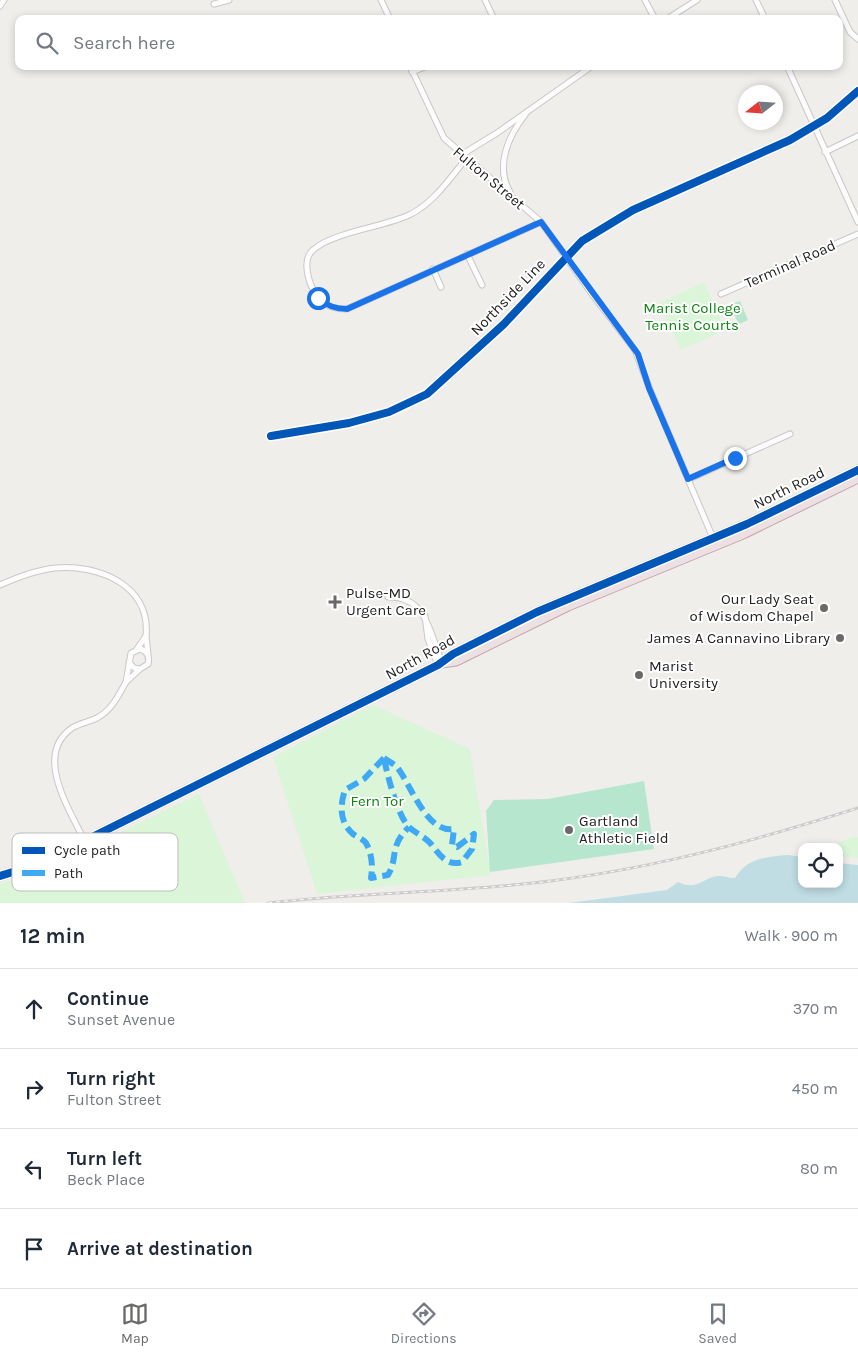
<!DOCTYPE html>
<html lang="en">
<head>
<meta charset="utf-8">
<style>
  :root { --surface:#fff; --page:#f2f2f3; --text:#1f2937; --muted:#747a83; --line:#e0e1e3; --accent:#6a6968 }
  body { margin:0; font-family:Karla,sans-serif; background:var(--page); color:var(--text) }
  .controls { position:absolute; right:15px; bottom:15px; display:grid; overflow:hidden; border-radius:10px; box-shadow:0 2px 8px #0003 }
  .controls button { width:45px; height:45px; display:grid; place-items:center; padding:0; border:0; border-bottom:1px solid var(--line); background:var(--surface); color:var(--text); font:25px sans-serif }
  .compass { position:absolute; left:738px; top:85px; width:45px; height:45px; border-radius:50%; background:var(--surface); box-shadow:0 2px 8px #0003; rotate:253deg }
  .stop { position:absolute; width:15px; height:15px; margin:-11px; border:4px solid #1a73e8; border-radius:50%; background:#fff }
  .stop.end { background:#1a73e8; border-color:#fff; box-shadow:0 1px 5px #0008 }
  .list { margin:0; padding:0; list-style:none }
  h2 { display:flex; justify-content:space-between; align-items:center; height:65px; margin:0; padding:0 20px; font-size:21px }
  h2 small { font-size:16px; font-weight:400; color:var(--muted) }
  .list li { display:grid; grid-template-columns:32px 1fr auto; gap:15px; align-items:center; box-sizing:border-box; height:80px; padding:0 20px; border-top:1px solid var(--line) }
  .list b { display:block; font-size:19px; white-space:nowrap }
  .list p { margin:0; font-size:16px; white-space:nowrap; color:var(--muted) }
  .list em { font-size:16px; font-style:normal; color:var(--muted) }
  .icon { flex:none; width:28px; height:28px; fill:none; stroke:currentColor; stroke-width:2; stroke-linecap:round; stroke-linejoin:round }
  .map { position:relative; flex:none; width:858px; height:903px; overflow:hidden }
  .search { position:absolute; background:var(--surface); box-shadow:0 2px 8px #0003; left:15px; right:15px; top:15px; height:55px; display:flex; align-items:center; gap:12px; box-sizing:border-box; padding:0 18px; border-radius:10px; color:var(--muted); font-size:19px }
  .sheet { height:385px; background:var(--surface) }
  nav { display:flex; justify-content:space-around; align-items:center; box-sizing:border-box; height:70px; border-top:1px solid var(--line); background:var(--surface); font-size:14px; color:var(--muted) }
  nav a { display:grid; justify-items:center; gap:2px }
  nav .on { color:var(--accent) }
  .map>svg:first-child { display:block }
  .park { fill:#daf5d8 }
  .pitch { fill:#b7e6cf }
  .water { fill:#bfdde3 }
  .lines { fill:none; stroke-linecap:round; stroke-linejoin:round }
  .street-casing { stroke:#c9c8c7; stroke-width:7 }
  .highway-casing { stroke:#c5a2ae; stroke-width:11 }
  .street { stroke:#fdfcfc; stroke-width:5 }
  .highway { stroke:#ece0e3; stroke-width:9 }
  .rail-casing { stroke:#ccc; stroke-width:3 }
  .rail { stroke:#fff; stroke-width:1; stroke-dasharray:4; stroke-linecap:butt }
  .quiet { stroke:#3fa9f5; stroke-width:6; stroke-dasharray:12 6; stroke-linecap:butt }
  .cycleway-casing { stroke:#fff; stroke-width:11 }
  .cycleway { stroke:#0057b8; stroke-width:8 }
  .route { stroke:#1a73e8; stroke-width:6 }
  .poi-dot { fill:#6a6968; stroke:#fff; stroke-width:2 }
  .labels { text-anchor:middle; stroke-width:4; stroke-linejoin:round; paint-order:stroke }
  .street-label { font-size:15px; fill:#222; stroke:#fff }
  .park-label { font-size:15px; fill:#0c840e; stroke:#fff }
  .poi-label { font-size:15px; fill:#222; stroke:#fff; text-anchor:start }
  .key { fill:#fff; stroke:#bdbdbd; stroke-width:1 }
  .key-label { font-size:14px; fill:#222 }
</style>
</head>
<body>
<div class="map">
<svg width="858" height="903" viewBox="0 0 858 903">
  <rect width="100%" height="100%" fill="#f0eeeb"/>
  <g class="park">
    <path d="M704 282 725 330 681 350 659 303Z"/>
    <path d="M373 705 470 749 491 875 317 894 273 757Z"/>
    <path d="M199 794 245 903H0V884L46 868Z"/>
    <path d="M852 837H858V858L839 856V847H829Z"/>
  </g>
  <g class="pitch">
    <path d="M740 301 748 320 739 324 729 305Z"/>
    <path d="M644 781 654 849 490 872 486 811 494 800 548 799Z"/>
  </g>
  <path class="water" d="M788 855 802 857V884H839V863L858 865V903H569L667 890 678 882C698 892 704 876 719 876 725 876 729 878 735 878 747 858 765 857 788 855Z"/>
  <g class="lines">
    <g class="street-casing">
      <g id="street">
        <path d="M381 0 390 19"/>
        <path d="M485 0 494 19"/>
        <path d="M645 0 655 19"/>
        <path d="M756 0 765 19"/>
        <path d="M835 0 850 32 858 39"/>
        <path d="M214 4 229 0"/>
        <path d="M0 6 4 0"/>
        <path d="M667 19 697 0"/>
        <path d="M410 66 444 138 541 222 592 294 635 350 651 392 713 538"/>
        <path d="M787 66 858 222"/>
        <path d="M412 72 427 66"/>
        <path d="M825 152 858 136"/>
        <path d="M461 155 497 133 592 66"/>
        <path d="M466 159C449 179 434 203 409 215 384 227 333 232 313 250 301 260 309 285 317 296 324 306 335 309 347 309L541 222"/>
        <path d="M510 192C495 167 508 136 525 115"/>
        <path d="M467 254 482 285"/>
        <path d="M433 269 441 287"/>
        <path d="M721 294 858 234"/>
        <path d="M689 479 790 434"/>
        <path d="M0 585C18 577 36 570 55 568 98 564 151 585 146 636"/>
        <path d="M388 597C427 596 430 634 442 663"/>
        <path d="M425 616 428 639 438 665"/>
        <path d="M137 649 146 636 148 654"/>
        <path d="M129 662 134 668 140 669 148 664C150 657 147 651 140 649L131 653 126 682 140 669"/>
        <path d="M84 840C70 810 33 755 72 728 80 723 89 722 97 718 112 710 118 696 126 682"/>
      </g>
    </g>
    <g class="highway-casing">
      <g id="highway">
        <path d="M442 663 456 661 568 606 743 534 858 478"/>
        <path d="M0 876 29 867 56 855 438 665 453 654 537 612 747 524 858 470"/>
      </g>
    </g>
    <use href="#street" class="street"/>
    <use href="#highway" class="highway"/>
    <g class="rail-casing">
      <path id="rail" d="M268 903C362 892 456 893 550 881 656 868 757 840 858 808"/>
    </g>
    <use href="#rail" class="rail"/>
    <g class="quiet">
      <path d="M384 758C388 761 394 764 397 767 411 785 427 834 454 829L452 845 457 847 474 834 472 849 462 862C447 867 439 854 431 844 425 837 417 834 410 828 398 818 387 774 384 758Z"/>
      <path d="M384 758 364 779 345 790C340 805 339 822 353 834 357 837 363 839 366 843 372 854 373 866 371 878L388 875C399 856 388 848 409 827"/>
    </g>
    <g class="cycleway-casing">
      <g id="cycleway">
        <path d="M271 436 349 423 389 412 427 394 504 324 582 241 633 210 790 140 827 118 858 91"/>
        <path d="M0 876 29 867 56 855 438 665 453 654 537 612 747 524 858 470"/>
      </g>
    </g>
    <use href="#cycleway" class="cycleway"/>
  </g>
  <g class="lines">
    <path class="route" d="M318 298C327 306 335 309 347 309L541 222 638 354 649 388 688 479 735 458"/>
  </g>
  <g class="poi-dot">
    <path d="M332.5 594.5h5v5h5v5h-5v5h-5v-5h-5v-5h5z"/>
    <circle cx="824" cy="608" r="5"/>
    <circle cx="840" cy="638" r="5"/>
    <circle cx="639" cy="675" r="5"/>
    <circle cx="569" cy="830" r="5"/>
  </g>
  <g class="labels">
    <g class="street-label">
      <text transform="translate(489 178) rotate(40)" y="5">Fulton Street</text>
      <text transform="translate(790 264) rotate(-24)" y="5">Terminal Road</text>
      <text transform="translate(508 297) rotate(-46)" y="5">Northside Line</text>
      <text transform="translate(789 488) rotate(-26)" y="5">North Road</text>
      <text transform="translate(420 657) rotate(-29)" y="5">North Road</text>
    </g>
    <g class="park-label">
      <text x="692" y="313">Marist College<tspan x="692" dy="17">Tennis Courts</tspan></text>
      <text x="377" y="806">Fern Tor</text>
    </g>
    <g class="poi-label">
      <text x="346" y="598">Pulse-MD<tspan x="346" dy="17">Urgent Care</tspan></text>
      <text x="814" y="604" text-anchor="end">Our Lady Seat<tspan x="814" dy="17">of Wisdom Chapel</tspan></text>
      <text x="830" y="643" text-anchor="end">James A Cannavino Library</text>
      <text x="649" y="671">Marist<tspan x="649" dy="17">University</tspan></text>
      <text x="579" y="826">Gartland<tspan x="579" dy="17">Athletic Field</tspan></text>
    </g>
  </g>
  <rect x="12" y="833" width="166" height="58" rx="8" class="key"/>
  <rect x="22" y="847" width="23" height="7" fill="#0057b8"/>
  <rect x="22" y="870" width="23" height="6" fill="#3fa9f5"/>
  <g class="key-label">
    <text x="54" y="855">Cycle path</text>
    <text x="54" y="878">Path</text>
  </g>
</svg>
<div class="controls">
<button><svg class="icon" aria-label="locate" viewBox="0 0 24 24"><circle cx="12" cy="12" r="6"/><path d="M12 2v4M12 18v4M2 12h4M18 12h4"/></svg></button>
</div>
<svg class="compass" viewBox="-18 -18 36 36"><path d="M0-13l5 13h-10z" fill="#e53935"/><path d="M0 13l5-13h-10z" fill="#747a83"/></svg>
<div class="stop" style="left:318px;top:298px"></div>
<div class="stop end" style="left:735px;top:458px"></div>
<div class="search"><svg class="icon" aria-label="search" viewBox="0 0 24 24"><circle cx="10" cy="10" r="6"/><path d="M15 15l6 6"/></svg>Search here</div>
</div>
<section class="sheet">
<h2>12 min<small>Walk · 900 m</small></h2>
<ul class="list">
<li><svg class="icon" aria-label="ahead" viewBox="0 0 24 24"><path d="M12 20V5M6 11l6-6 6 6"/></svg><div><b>Continue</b><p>Sunset Avenue</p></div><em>370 m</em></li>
<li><svg class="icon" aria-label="right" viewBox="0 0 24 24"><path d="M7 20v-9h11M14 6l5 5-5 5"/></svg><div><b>Turn right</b><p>Fulton Street</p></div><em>450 m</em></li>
<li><svg class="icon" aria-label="left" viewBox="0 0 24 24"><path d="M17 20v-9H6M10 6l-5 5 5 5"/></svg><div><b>Turn left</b><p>Beck Place</p></div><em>80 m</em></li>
<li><svg class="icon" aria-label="arrive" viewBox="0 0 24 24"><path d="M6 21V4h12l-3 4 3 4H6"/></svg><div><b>Arrive at destination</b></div></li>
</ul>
</section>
<nav>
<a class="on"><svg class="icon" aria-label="map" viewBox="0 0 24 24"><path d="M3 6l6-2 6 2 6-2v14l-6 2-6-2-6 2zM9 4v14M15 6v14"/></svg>Map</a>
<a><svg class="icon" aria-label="directions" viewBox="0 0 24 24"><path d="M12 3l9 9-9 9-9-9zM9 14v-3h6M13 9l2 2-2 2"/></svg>Directions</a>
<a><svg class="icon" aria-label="saved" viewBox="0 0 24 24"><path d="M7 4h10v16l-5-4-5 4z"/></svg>Saved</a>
</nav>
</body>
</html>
